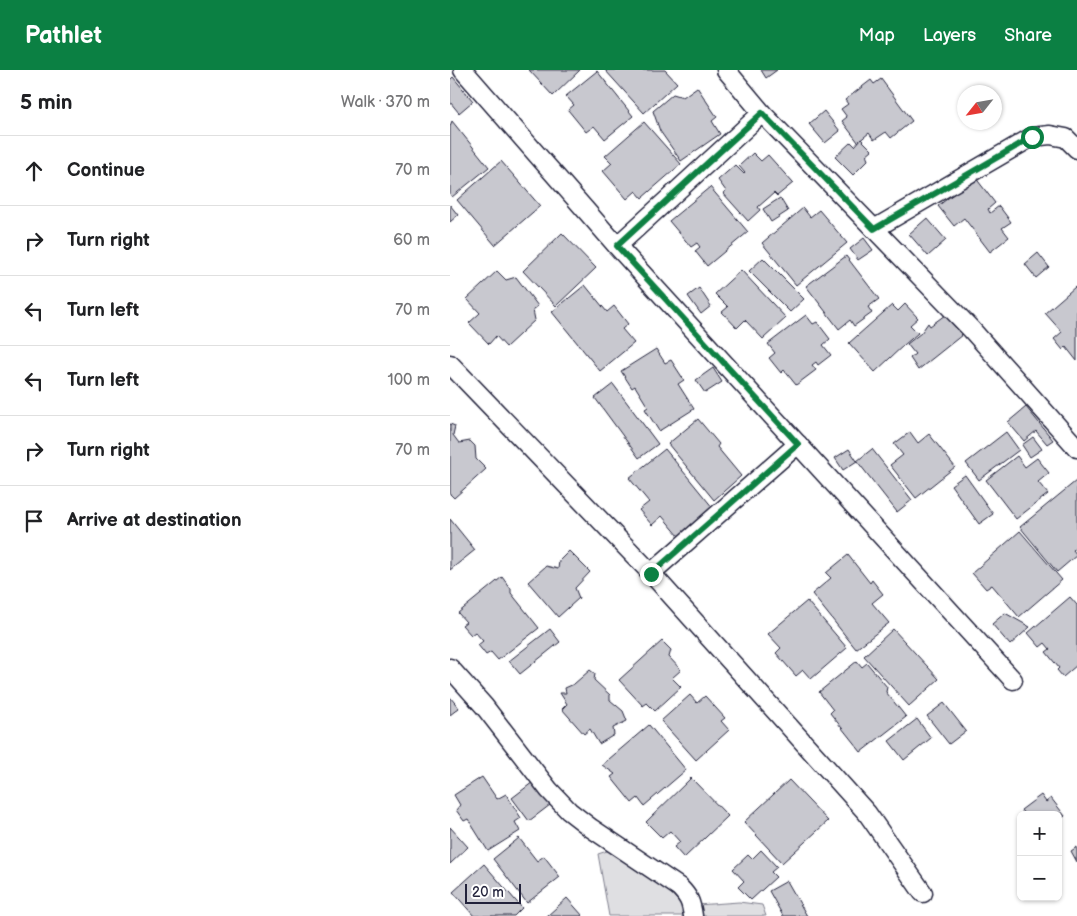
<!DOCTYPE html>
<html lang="en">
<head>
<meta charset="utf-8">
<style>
  :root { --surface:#fff; --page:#f6f6f6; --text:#202124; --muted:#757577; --line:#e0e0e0; --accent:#0b8043 }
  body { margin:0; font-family:"Balsamiq Sans",sans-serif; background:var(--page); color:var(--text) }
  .controls { position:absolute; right:15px; bottom:15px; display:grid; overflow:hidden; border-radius:8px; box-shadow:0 1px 4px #0004 }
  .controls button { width:45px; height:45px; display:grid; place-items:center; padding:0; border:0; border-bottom:1px solid var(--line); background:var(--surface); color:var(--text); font:25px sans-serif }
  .compass { position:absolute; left:507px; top:15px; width:45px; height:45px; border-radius:50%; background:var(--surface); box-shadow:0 1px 4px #0004; rotate:239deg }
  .scale { position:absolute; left:15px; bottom:12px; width:56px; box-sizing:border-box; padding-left:5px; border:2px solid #22223b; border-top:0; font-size:14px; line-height:18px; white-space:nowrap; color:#22223b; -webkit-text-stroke:4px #fff; paint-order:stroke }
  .stop { position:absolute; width:15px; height:15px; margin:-11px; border:4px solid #0b8043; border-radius:50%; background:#fff }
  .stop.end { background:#0b8043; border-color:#fff; box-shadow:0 1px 5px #0008 }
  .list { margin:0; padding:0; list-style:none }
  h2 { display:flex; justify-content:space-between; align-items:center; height:65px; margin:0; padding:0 20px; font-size:21px }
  h2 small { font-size:16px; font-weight:400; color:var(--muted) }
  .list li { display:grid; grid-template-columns:32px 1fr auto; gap:15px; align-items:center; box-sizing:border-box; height:70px; padding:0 20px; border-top:1px solid var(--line) }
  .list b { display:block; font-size:19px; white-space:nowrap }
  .list em { font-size:16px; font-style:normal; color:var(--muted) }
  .icon { flex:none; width:28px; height:28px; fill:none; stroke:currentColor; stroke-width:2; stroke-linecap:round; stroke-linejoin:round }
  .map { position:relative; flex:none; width:627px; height:846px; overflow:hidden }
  header { display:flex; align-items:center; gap:30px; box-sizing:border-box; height:70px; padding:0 25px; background:var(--accent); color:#fff }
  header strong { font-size:24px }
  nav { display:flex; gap:28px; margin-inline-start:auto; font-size:18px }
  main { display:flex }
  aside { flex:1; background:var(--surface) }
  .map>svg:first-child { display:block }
  .green { fill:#dfdfe2; stroke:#80808e }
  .building { fill:#c8c8cf; stroke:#22223b }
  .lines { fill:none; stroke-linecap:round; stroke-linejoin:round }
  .street-casing { stroke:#22223b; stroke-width:21 }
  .street { stroke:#fff; stroke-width:18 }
  .route { stroke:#0b8043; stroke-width:6 }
</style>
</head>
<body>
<header>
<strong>Pathlet</strong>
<nav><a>Map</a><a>Layers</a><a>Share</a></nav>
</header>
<main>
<aside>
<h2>5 min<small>Walk · 370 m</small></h2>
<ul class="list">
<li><svg class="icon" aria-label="ahead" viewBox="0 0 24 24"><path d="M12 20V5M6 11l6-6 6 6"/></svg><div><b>Continue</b></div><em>70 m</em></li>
<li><svg class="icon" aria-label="right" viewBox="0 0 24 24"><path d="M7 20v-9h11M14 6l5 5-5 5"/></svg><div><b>Turn right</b></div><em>60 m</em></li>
<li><svg class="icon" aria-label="left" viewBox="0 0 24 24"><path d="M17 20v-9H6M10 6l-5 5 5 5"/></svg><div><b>Turn left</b></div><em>70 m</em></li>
<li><svg class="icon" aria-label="left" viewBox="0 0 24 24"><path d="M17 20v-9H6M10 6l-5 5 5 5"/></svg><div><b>Turn left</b></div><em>100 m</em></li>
<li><svg class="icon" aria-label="right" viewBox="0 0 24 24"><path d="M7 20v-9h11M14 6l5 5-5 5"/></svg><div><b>Turn right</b></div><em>70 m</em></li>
<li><svg class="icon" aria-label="arrive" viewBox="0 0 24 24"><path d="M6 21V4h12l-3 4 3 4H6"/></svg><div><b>Arrive at destination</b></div></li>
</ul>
</aside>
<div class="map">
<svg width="627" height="846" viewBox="0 0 627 846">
  <rect width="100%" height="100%" fill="#fff"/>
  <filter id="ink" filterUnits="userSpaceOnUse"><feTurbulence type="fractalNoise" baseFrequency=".02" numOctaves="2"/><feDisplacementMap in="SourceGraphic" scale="10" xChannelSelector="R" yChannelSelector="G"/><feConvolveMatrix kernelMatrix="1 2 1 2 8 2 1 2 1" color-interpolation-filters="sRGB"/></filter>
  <g filter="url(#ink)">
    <path class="green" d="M160 780 214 816 233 836 289 832 312 835 316 846H159L148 784Z"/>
    <g class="building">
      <path d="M79 0H130L103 26Z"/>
      <path d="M155 0H215L227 13 194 43Z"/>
      <path d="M311 0H327L316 8Z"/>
      <path d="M147 1 183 46 155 69 144 56 136 62 118 40 124 35 116 26Z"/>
      <path d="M3 7 23 31 9 43 0 32V10Z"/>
      <path d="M431 9 462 51 441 68 436 62 424 70 419 63 408 72 392 51 397 47 391 39 398 34 395 30 421 10 424 14Z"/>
      <path d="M247 17 267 47 262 51 270 64 231 91 210 61 203 41 223 24 233 27Z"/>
      <path d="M374 41 390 61 375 73 359 54Z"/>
      <path d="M2 51 39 97 2 127 0 124V56Z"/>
      <path d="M194 52 231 94 192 128 186 121 177 129 153 101 162 93 155 86Z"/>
      <path d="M411 69 422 80 416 85 418 90 403 105 385 87 401 72 405 76Z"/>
      <path d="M303 83 311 91 318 85 343 113 327 126 324 123 308 137 310 140 298 151 273 123 276 121 268 110 285 95 294 104 295 103 289 96Z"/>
      <path d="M51 91 90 136 45 175 7 130Z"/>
      <path d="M525 107 545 133 538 139 540 143 549 136 561 152 552 158 559 167 540 182 514 148 504 156 488 136Z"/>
      <path d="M260 117 298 162 257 196 245 181 250 177 247 173 241 177 219 151Z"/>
      <path d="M330 128 338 141 321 152 313 139Z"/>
      <path d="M0 135 8 145 0 152Z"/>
      <path d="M353 138 360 147 369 140 397 173 346 215 312 173Z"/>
      <path d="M477 148 496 170 478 186 459 164Z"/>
      <path d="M112 163 146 198 106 236 73 201Z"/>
      <path d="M414 168 423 180 408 190 400 179Z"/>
      <path d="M588 183 599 197 586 208 575 194Z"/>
      <path d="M396 186 429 229 418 237 422 243 404 256 400 250 389 259 356 216Z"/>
      <path d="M313 188 354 229 340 242 299 201Z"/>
      <path d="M291 200 336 248 313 269 295 250 287 258 272 242 278 237 265 224Z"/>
      <path d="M47 201 56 210 66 207 88 236 83 240 85 250 56 277 46 266 39 274 19 253 30 243 17 229Z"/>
      <path d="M135 215 157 242 164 236 178 254 172 259 184 273 150 301 102 242Z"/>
      <path d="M625 217 627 219V291L616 277 613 280 604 269 612 262 595 243Z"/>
      <path d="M249 218 261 236 251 244 238 226Z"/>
      <path d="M455 234 468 248 460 255 468 263 454 275 425 302 399 273 442 235 448 241Z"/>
      <path d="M356 245 363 254 367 252 380 269 373 275 381 285 368 295 366 292 362 295 366 300 346 315 334 300 331 303 319 288 325 283 318 274Z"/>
      <path d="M495 245 512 265 468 300 460 288 465 284 457 274 471 263 478 253 480 256Z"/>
      <path d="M206 279 215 293 221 290 234 310 228 314 244 339 209 361 195 339 198 337 185 316 182 318 171 301Z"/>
      <path d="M263 298 272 312 255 323 246 310Z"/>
      <path d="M163 314 208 374 189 388 145 328Z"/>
      <path d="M576 337 603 370 597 374 586 361 574 371 558 352Z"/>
      <path d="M248 349 269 374 267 377 291 406 264 430 218 374Z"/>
      <path d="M0 354 5 356 3 365 9 373 20 371 25 376 26 389 36 399 4 428 0 424Z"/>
      <path d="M460 362 468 373 479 364 505 397 466 428 440 395 453 385 444 374Z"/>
      <path d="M556 362 569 380 529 410 516 393Z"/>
      <path d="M583 367 592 379 580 387 572 375Z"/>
      <path d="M215 379 263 438 229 466 212 446 202 455 189 440 199 432 179 408Z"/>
      <path d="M399 379 407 391 393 400 385 388Z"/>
      <path d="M422 379 462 430 447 442 407 391Z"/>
      <path d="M567 386 575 397 587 388 599 403 588 412 598 424 566 449 536 410Z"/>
      <path d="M515 405 543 444 529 454 501 415Z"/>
      <path d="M626 411 627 412V477L623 480 627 485 607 502 570 457Z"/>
      <path d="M0 449 25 480 0 500Z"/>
      <path d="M570 461 612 510 569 547 542 515 536 519 522 503Z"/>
      <path d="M119 481 140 502 125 518 129 528 108 547 78 512 96 496 108 499 109 491Z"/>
      <path d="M398 485 420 513 422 510 433 524 422 533 439 553 406 579 362 524 381 508 376 503Z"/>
      <path d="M52 507 61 519V523L89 558 48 590 41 582 36 585 28 575 33 571 25 562 21 565 12 555 16 552 8 543Z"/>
      <path d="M620 527 627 535V595L613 607 607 600 609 598 596 582 600 579 595 573 590 577 578 563Z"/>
      <path d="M357 531 397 578 361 609 353 600 346 606 326 583 331 578 318 564Z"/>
      <path d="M555 543 580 557 560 575 542 554Z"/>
      <path d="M100 559 110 572 70 604 59 591Z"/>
      <path d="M443 559 489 609 459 636 414 586Z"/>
      <path d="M212 571 221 580 219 587 231 600 222 608 231 617 205 641 197 633 193 636 169 610Z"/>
      <path d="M407 591 412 597 417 593 437 617 436 622 456 647 411 682 380 643 383 640 369 622Z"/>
      <path d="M140 600 145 604 144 610 160 625V630L173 641 177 651 163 658 164 665 149 674 140 659 134 664 112 639 117 634 110 623H116L115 618 124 614Z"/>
      <path d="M240 625 247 633 255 626 275 648 271 651 279 660 246 690 211 651Z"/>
      <path d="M0 627 9 638 0 645Z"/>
      <path d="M494 633 516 661 499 674 477 646Z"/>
      <path d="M467 649 481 668 454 690 439 671Z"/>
      <path d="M199 655 236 700 194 736 188 728 182 733 161 707 165 704 152 695Z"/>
      <path d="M32 707 47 729 56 724 71 748 65 752 70 761 38 781 18 749 14 751 6 740 10 735 4 725Z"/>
      <path d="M241 708 278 746 234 788 224 777 230 772 220 761 212 768 196 752Z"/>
      <path d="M339 710 378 751 332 793 294 752Z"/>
      <path d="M83 712 100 735 79 751 62 728Z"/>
      <path d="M591 725 596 732 601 728 615 746 608 751V745H575L571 740Z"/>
      <path d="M0 757 18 777 0 794Z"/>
      <path d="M69 768 87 791 94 786 110 807 77 833 43 789Z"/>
      <path d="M627 777V792L621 781Z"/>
      <path d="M311 780 327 797 321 802 326 807 301 830 288 817 294 811 283 799 298 785 302 789Z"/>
      <path d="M34 794 72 838 64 846H24L3 822Z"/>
      <path d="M337 811 357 846H333L319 821Z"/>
      <path d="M117 828 133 846H97Z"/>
    </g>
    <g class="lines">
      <g class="street-casing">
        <g id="street">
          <path d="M13 0 167 176 563 610"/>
          <path d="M276 0 312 43 521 259 627 378"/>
          <path d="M424 159 582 67 600 65 616 68 627 79"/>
          <path d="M167 176 312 43"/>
          <path d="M0 294 201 503 417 743 473 823"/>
          <path d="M201 503 348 374"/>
          <path d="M0 598 34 636 99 720 119 741 141 758 229 817C239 827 241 832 243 846"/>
        </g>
      </g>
      <use href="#street" class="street"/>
    </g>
  </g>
  <g class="lines" filter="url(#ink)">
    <path class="route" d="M201 504 348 374 167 176 312 43 424 159 582 67"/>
  </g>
</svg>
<div class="controls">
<button>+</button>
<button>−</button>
</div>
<svg class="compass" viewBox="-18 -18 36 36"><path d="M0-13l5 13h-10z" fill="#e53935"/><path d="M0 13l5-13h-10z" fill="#757577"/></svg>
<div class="scale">20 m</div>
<div class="stop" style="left:582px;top:67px"></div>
<div class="stop end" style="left:201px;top:504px"></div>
</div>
</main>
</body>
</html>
